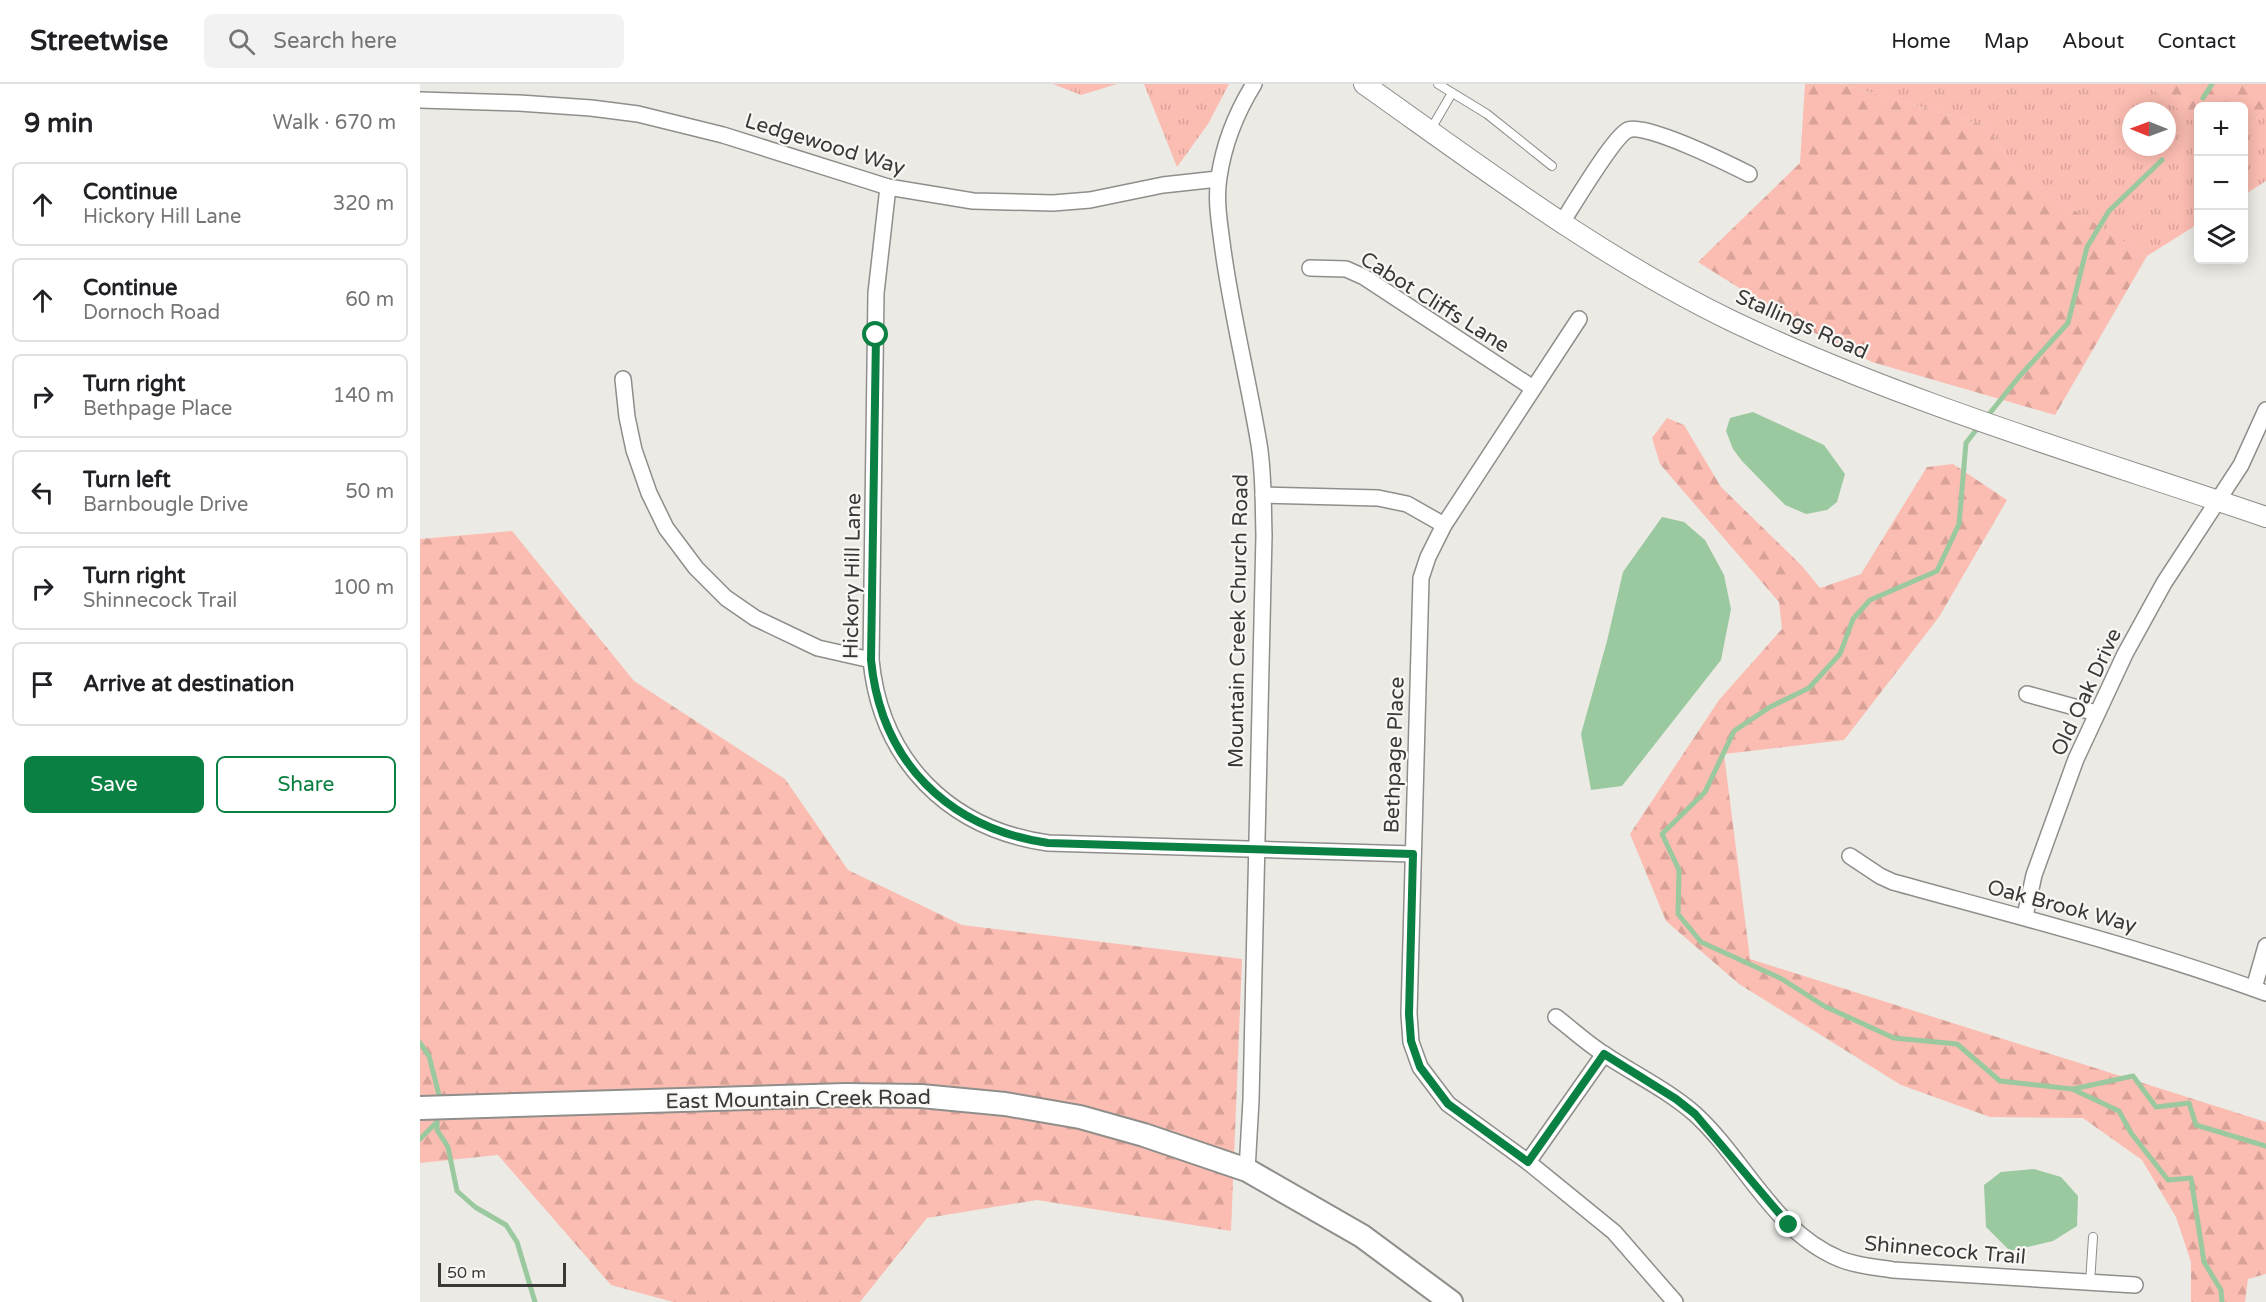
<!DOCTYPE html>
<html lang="en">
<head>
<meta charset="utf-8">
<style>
  :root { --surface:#fff; --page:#f2f2f2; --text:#202124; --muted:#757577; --line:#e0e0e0; --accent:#0b8043 }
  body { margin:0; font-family:"Varela Round",sans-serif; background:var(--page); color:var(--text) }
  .controls { position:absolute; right:18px; top:18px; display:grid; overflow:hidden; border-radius:9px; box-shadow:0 3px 15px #0003 }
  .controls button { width:54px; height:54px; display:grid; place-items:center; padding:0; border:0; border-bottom:2px solid var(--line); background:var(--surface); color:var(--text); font:30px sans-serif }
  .compass { position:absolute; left:1702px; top:18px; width:54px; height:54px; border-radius:50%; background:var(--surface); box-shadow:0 3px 15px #0003; rotate:271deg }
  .scale { position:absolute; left:18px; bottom:15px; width:128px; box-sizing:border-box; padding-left:6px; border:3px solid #3a3938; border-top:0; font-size:16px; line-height:21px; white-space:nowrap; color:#3a3938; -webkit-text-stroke:4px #f9f7f3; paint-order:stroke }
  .stop { position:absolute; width:18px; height:18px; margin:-14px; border:4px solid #0b8043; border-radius:50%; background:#fff }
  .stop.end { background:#0b8043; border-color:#fff; box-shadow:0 2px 6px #0008 }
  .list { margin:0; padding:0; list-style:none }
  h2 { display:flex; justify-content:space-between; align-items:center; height:78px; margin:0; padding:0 24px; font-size:26px }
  h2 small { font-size:20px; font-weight:400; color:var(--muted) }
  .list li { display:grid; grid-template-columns:39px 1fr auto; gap:18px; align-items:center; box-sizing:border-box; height:84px; margin:0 12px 12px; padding:0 12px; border:2px solid var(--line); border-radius:9px }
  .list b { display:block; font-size:22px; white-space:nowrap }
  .list p { margin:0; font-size:20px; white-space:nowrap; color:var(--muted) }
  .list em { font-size:20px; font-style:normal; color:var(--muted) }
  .actions { display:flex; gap:12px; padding:18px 24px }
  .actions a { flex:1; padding:14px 0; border:2px solid var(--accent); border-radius:9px; text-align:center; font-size:21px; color:var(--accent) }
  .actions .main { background:var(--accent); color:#fff }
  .icon { flex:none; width:33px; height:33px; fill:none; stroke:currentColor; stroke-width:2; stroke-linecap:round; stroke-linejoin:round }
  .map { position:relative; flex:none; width:1846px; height:1218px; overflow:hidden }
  header { display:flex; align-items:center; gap:36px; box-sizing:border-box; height:84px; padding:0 30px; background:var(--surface); border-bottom:2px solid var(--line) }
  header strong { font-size:28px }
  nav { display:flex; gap:33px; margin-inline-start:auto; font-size:21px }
  .search { width:420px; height:54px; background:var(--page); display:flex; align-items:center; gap:15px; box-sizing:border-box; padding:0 21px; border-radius:9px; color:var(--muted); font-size:22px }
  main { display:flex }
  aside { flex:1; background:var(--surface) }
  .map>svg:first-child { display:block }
  .grass { fill:url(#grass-tufts); fill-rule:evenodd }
  .forest { fill:url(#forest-firs) }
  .water { fill:#9bc99f }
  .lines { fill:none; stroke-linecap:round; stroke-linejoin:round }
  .stream { stroke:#9bc99f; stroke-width:5 }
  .service-casing { stroke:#908e8b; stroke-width:10 }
  .minor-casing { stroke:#908e8b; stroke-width:18 }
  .tertiary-casing { stroke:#908e8b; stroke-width:22 }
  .secondary-casing { stroke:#908e8b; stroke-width:26 }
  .service { stroke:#fff; stroke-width:8 }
  .minor { stroke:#fff; stroke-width:15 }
  .tertiary { stroke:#fff; stroke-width:20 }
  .secondary { stroke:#fff; stroke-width:22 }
  .route { stroke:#0b8043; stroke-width:8 }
  .labels { text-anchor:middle; stroke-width:4.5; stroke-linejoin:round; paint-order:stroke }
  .street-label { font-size:21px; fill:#3a3938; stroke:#f9f7f3 }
</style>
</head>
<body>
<header>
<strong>Streetwise</strong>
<div class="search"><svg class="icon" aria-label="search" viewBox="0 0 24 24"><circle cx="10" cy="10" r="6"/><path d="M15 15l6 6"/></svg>Search here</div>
<nav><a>Home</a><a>Map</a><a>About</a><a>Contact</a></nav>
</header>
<main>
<aside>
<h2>9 min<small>Walk · 670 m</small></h2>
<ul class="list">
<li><svg class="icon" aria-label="ahead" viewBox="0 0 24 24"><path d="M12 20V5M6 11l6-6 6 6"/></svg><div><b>Continue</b><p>Hickory Hill Lane</p></div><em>320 m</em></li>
<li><svg class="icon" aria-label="ahead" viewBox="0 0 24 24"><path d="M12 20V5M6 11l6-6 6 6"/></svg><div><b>Continue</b><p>Dornoch Road</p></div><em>60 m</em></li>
<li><svg class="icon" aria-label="right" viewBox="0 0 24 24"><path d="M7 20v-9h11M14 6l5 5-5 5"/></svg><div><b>Turn right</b><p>Bethpage Place</p></div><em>140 m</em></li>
<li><svg class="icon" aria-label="left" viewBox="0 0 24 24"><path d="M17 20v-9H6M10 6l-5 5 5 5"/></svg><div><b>Turn left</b><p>Barnbougle Drive</p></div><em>50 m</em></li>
<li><svg class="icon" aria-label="right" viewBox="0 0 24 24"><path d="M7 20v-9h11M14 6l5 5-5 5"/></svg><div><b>Turn right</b><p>Shinnecock Trail</p></div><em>100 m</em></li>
<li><svg class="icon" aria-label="arrive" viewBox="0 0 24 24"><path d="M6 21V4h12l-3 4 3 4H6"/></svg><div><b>Arrive at destination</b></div></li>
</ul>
<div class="actions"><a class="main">Save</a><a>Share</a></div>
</aside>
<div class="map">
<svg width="1846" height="1218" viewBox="0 0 1846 1218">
  <defs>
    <pattern id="grass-tufts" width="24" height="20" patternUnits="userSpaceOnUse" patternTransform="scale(1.5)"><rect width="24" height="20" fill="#fbbcb1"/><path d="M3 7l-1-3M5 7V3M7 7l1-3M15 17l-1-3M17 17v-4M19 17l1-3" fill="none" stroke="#d8a299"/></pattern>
    <pattern id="forest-firs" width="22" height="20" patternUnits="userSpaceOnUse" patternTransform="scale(1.5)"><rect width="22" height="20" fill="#fbbcb1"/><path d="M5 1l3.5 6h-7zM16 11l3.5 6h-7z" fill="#d8a299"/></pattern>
  </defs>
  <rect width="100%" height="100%" fill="#ebeae5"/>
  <g class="grass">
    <path d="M633 0H697L661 11Z"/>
    <path d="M724 0H809L788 40 757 83Z"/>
    <path d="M1421 0H1726L1778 40V140L1727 172 1597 90 1567 42ZM1711 27H1747V63H1711Z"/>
    <path d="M1846 25V97L1824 111V47Z"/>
  </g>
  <g class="forest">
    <path d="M1385 0H1421L1567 42 1597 90 1727 172 1635 331 1452 278 1373 238 1278 178 1380 79Z"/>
    <path d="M1726 0H1846V25L1824 47V22H1778L1777 40Z"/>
    <path d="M1247 334 1264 341 1301 403 1382 482 1400 504 1441 490 1507 383 1533 380 1587 416 1519 533 1424 656 1304 670 1330 875 1846 1038V1190L1828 1195 1825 1218H1771V1178L1756 1133 1722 1076 1663 1034 1570 1033 1481 1001 1319 900 1246 837 1210 750 1299 616 1362 545 1359 518 1240 380 1232 354Z"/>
    <path d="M92 447 214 597 365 695 428 786 542 841 822 875 811 1147 617 1116 507 1134 440 1218H253L191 1201 78 1071 0 1079V455Z"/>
  </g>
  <g class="water">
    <path d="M1333 328 1404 361 1425 390 1417 418 1407 426 1386 430 1365 421 1322 377 1313 365 1306 347 1310 334Z"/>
    <path d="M1242 433 1264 438 1285 456 1304 491 1311 525 1301 576 1202 702 1171 706 1161 650 1187 557 1203 488Z"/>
    <path d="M1614 1085 1641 1093 1658 1112 1657 1142 1633 1157 1590 1167 1566 1143 1564 1101 1581 1088Z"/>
  </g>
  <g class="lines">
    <g class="stream">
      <path d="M1783 14 1792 0"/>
      <path d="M1566 334 1598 294 1648 239 1667 163 1689 127 1742 76"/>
      <path d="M1560 341 1546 359 1539 440 1517 487 1450 516 1433 535 1420 570 1389 604 1350 623 1314 647 1285 708 1242 750 1259 786 1258 830 1281 858 1362 895 1404 922 1474 954 1537 960 1580 997 1652 1005 1699 1027 1711 1049 1748 1096 1771 1094 1784 1178 1801 1206 1802 1218"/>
      <path d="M0 959 9 972 19 1011"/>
      <path d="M1653 1005 1713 992 1736 1023 1769 1019 1776 1041 1846 1062"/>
      <path d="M17 1038V1046L28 1063 37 1107 55 1123 86 1141 97 1158 115 1218"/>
      <path d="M0 1055 17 1038"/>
    </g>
    <g class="service-casing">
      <g id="service">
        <path d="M1018 0 1067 30 1132 82"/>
        <path d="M1011 45 1032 9"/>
        <path d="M1670 1199 1673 1153"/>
      </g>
    </g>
    <g class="minor-casing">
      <g id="minor">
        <path d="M0 16 99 19 171 24 218 30 303 51 468 103 553 117 633 119 670 116 743 101 798 95"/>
        <path d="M468 103 456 209 451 576C461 677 529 745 628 759L993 770"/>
        <path d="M1141 140C1152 123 1194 52 1208 46 1225 38 1309 80 1329 90"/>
        <path d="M890 184 926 185 944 193 1113 304"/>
        <path d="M1159 235 1024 441 1008 473 1001 494 989 930 991 958 1000 983 1028 1020 1108 1078 1194 1148 1255 1218"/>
        <path d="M203 295 207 333 214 366 229 409 246 444 276 484 306 514 335 534 398 564 451 576"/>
        <path d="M843 411 958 414 987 420 1024 441"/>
        <path d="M1607 610 1676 629"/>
        <path d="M1430 772 1460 792 1473 798C1600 833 1723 864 1846 909"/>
        <path d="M1605 832 1614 791 1656 675 1705 570 1744 499 1821 381 1846 326"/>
        <path d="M1834 904 1846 862"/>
        <path d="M1136 933C1153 946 1169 961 1187 972 1216 991 1249 1007 1275 1030 1325 1076 1354 1148 1420 1175 1437 1182 1455 1183 1473 1186L1715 1201"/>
        <path d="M1108 1078 1184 970"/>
        <path d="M827 1086 831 1016 844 451C843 421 844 390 839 360 828 295 812 231 803 166 800 142 795 117 799 93 804 59 816 29 834 0"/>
      </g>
    </g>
    <g class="tertiary-casing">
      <path id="tertiary" d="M944 0C1064 85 1181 174 1314 238 1485 319 1668 372 1846 433"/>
    </g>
    <g class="secondary-casing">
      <path id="secondary" d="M0 1024 425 1011 501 1012 585 1020 660 1033 724 1051 827 1086 942 1152 1031 1218"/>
    </g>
    <use href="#service" class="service"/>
    <use href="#minor" class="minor"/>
    <use href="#tertiary" class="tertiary"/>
    <use href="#secondary" class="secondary"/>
  </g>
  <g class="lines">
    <path class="route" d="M456 251 451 576C461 678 528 744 628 759L993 770 989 930 991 957 1000 983 1028 1020 1108 1078 1184 970 1256 1015 1275 1030 1369 1141"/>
  </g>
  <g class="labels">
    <g class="street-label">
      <text transform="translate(405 60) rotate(17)" y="7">Ledgewood Way</text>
      <text transform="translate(1015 218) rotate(32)" y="7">Cabot Cliffs Lane</text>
      <text transform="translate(1382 240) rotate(24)" y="7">Stallings Road</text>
      <text transform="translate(432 492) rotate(-89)" y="7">Hickory Hill Lane</text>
      <text transform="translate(818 537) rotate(-89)" y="7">Mountain Creek Church Road</text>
      <text transform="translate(1666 608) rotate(-65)" y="7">Old Oak Drive</text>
      <text transform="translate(974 671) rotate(-88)" y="7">Bethpage Place</text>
      <text transform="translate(1642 822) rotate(15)" y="7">Oak Brook Way</text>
      <text transform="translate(378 1015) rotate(-1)" y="7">East Mountain Creek Road</text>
      <text transform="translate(1525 1166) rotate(5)" y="7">Shinnecock Trail</text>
    </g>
  </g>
</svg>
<div class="controls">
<button>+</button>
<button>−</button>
<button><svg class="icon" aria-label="layers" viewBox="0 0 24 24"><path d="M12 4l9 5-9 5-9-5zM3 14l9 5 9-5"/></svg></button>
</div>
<svg class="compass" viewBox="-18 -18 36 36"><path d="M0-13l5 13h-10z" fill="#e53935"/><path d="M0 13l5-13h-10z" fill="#757577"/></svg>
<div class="scale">50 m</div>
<div class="stop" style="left:456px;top:251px"></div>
<div class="stop end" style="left:1369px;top:1141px"></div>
</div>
</main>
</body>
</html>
